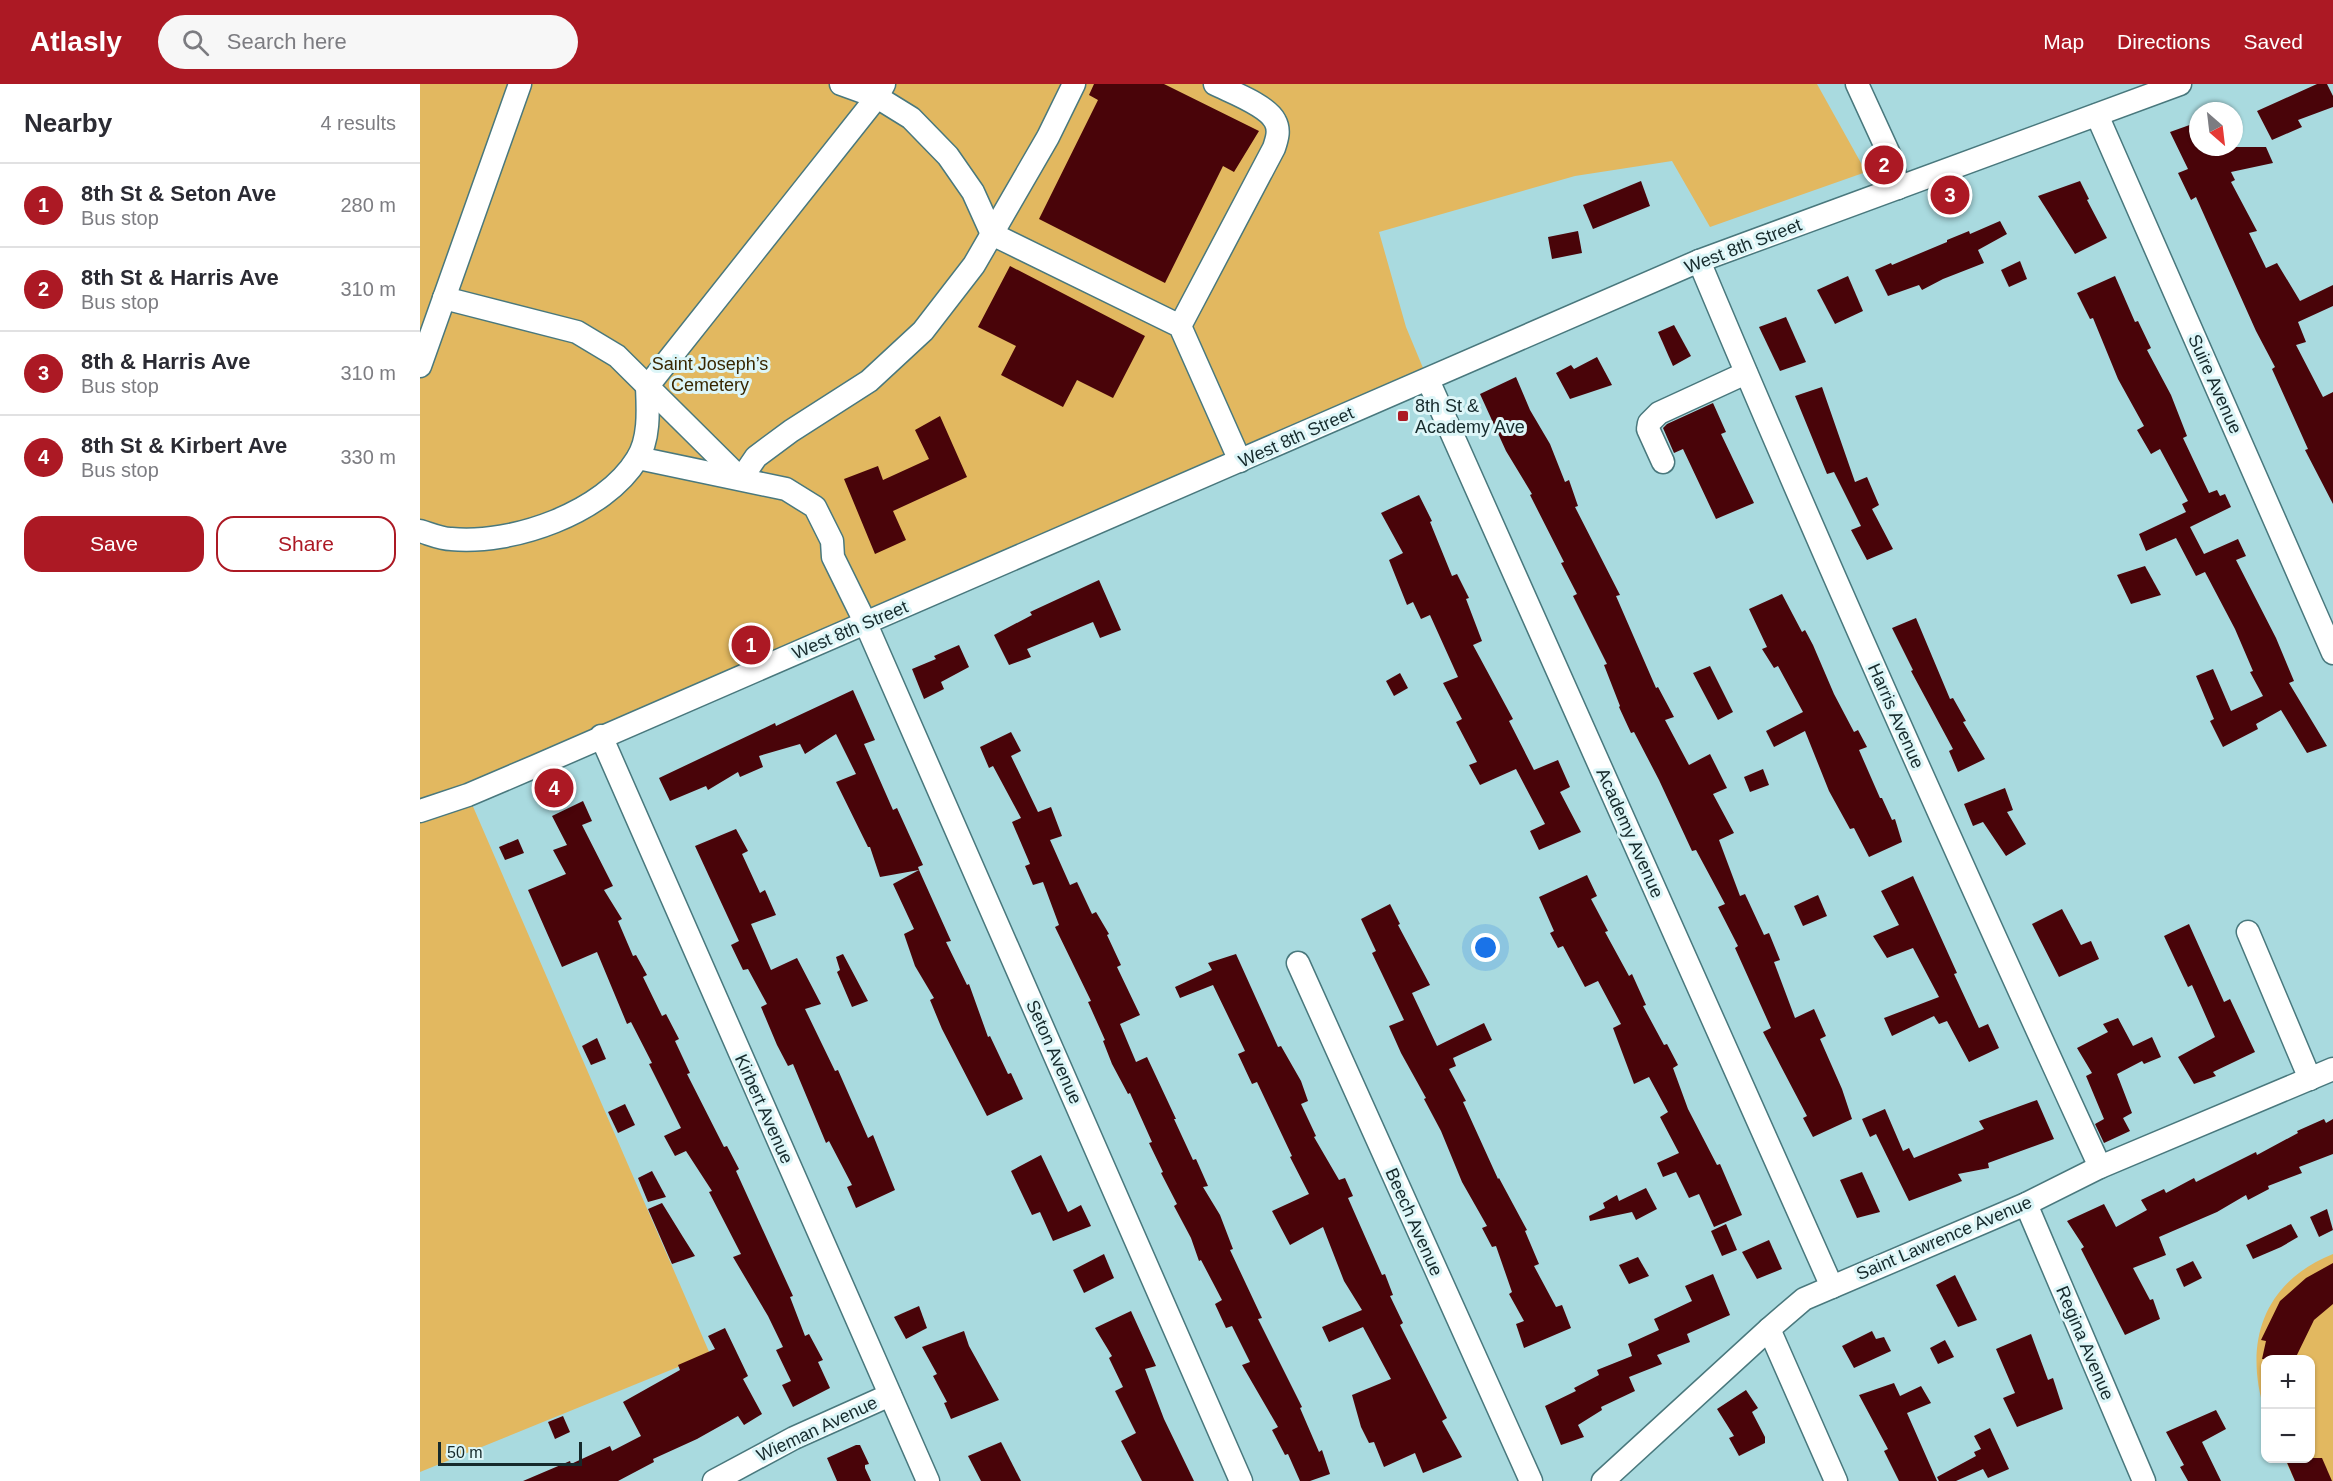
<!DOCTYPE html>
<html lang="en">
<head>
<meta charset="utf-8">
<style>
  :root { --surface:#fff; --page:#f7f7f7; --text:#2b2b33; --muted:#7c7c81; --line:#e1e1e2; --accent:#ac1924 }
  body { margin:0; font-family:Arial,sans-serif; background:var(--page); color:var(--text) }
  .controls { position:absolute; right:18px; bottom:18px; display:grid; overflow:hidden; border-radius:12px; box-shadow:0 2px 4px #0004 }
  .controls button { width:54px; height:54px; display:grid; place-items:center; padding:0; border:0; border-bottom:2px solid var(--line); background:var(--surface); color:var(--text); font:30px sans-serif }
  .compass { position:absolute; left:1769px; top:18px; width:54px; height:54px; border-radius:50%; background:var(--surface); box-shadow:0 2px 4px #0004; rotate:152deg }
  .scale { position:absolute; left:18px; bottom:15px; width:144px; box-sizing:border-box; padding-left:6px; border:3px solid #162a2c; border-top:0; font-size:16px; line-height:21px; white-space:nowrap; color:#162a2c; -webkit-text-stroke:4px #ddf6f8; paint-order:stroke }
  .you { position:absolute; left:1066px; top:864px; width:21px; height:21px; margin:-15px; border:4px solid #fff; border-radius:50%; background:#1a73e8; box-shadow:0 0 0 9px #1a73e833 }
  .badge { display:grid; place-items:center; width:39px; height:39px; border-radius:50%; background:var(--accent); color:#fff; font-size:20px; font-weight:700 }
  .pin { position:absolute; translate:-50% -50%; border:3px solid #fff; box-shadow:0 2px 6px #0006 }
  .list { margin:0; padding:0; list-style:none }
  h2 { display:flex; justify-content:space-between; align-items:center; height:78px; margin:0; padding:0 24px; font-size:26px }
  h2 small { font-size:20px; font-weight:400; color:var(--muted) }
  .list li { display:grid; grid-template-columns:39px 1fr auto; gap:18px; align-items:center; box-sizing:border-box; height:84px; padding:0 24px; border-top:2px solid var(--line) }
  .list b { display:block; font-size:22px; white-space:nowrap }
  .list p { margin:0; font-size:20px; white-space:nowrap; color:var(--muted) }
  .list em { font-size:20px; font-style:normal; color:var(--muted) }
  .actions { display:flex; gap:12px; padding:18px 24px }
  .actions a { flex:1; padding:14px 0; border:2px solid var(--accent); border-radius:18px; text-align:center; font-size:21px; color:var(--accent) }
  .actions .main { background:var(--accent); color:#fff }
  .icon { flex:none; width:33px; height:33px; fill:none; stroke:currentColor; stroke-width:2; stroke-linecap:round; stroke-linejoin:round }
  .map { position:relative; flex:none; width:1913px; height:1397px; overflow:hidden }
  header { display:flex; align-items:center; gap:36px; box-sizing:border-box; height:84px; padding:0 30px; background:var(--accent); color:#fff }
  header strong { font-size:28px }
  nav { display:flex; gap:33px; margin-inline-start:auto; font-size:21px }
  .search { width:420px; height:54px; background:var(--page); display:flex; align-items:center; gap:15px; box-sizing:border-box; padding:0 21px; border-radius:33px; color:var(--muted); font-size:22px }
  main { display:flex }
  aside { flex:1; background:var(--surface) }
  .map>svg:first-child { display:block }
  .green { fill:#e2b860 }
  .building { fill:#490409 }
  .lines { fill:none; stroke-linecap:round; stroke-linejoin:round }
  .minor-casing { stroke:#49787d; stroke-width:25 }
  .minor { stroke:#fff; stroke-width:22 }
  .poi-dot { fill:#ac1924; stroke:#ddf6f8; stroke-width:2 }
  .labels { text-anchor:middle; stroke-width:6; stroke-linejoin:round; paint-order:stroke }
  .street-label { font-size:18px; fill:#162a2c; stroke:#ddf6f8 }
  .park-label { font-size:18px; fill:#382600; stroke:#ddf6f8 }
  .poi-label { font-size:18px; fill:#162a2c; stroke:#ddf6f8; text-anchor:start }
</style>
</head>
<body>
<header>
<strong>Atlasly</strong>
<div class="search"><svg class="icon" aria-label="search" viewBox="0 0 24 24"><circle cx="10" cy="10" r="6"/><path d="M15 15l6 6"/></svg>Search here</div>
<nav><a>Map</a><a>Directions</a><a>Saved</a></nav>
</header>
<main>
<aside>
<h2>Nearby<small>4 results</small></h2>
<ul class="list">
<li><span class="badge">1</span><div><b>8th St &amp; Seton Ave</b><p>Bus stop</p></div><em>280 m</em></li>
<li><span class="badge">2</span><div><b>8th St &amp; Harris Ave</b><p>Bus stop</p></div><em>310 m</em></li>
<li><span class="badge">3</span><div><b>8th &amp; Harris Ave</b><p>Bus stop</p></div><em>310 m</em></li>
<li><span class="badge">4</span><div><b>8th St &amp; Kirbert Ave</b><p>Bus stop</p></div><em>330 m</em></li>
</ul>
<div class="actions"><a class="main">Save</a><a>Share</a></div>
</aside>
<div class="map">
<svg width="1913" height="1397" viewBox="0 0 1913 1397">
  <rect width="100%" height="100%" fill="#a9dadf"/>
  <g class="green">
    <path d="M0 0H1397L1446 88 1290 143 1252 77 1155 92 959 148 986 243 1008 296 48 711 290 1270 0 1388Z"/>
    <path d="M1913 1170V1397H1875L1865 1375 1890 1374V1276H1846L1845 1328C1823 1259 1843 1198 1913 1170Z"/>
  </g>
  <g class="building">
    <path d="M674 0H744L839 47 814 88 803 82 745 199 619 135 678 16 669 11Z"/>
    <path d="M1897 0H1907L1913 12V23L1878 36 1882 43 1852 56 1837 27Z"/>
    <path d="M1778 38V63H1846L1853 79 1811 88 1815 96 1811 98 1837 147 1829 149 1846 184 1857 179 1880 217 1913 201V222L1878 238 1886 258 1876 261 1903 313 1913 308V420L1885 366 1888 365 1852 285 1855 283 1836 247 1776 113 1771 116 1758 89 1768 85 1750 48Z"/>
    <path d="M1221 97 1230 122 1173 145 1163 121Z"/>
    <path d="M1660 97 1669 115 1667 116 1687 154 1655 170 1618 112Z"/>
    <path d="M1580 137 1587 150 1558 166 1564 179 1523 195 1502 206 1499 201 1468 212 1455 186 1471 179 1472 181 1527 158V156L1549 147 1550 150Z"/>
    <path d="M1158 147 1162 169 1132 175 1128 153Z"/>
    <path d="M1600 177 1607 195 1589 203 1581 186Z"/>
    <path d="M590 182 725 252 693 314 657 296 643 323 581 291 596 262 558 243Z"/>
    <path d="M1428 192 1443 227 1415 240 1397 206Z"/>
    <path d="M1695 192 1715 238 1718 237 1731 264 1727 266 1751 311 1767 352 1763 354 1789 409 1797 406 1800 412 1805 410 1811 423 1770 443 1784 470 1818 455 1826 472 1816 476 1856 554 1874 597 1869 599 1907 662 1887 669 1861 626 1836 640 1838 645 1803 663 1790 637 1794 635 1776 592 1793 585 1811 627 1843 612 1830 588 1833 587 1815 545 1785 488 1776 492 1756 454 1726 467 1719 450 1766 428 1762 420 1768 417 1740 365 1731 370 1717 346 1724 342 1698 295 1673 234 1670 235 1657 209Z"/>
    <path d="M1366 233 1386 278 1360 287 1339 243Z"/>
    <path d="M1254 241 1271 272 1253 282 1238 248Z"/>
    <path d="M1177 273 1192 301 1150 315 1136 289 1151 281 1154 285Z"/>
    <path d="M1096 293 1110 326 1130 360 1145 398 1149 396 1158 422 1155 423 1200 511 1196 512 1236 604 1238 603 1254 633 1245 636 1269 681 1290 670 1307 704 1293 710 1314 749 1299 756 1320 812 1325 810 1344 851 1349 849 1360 876 1354 878 1375 934 1394 925 1406 952 1400 955 1422 1005 1432 1035 1393 1053 1383 1034 1387 1032 1343 948 1351 944 1315 864 1318 862 1298 823 1305 820 1276 766 1272 767 1239 696 1214 648 1211 649 1199 623 1200 622 1184 581 1187 580 1153 512 1157 510 1141 479 1144 478 1110 411 1112 410 1086 367 1060 310Z"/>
    <path d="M1402 303 1435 398 1447 393 1459 421 1452 425 1473 465 1447 476 1431 446 1441 442 1414 388 1407 390 1375 312Z"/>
    <path d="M1293 319 1306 348 1301 350 1334 419 1296 435 1263 365 1254 369 1243 344 1247 340Z"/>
    <path d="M520 332 547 393 473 427 486 456 455 470 424 395 458 382 463 396 509 375 495 346Z"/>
    <path d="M999 411 1012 437 1010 438 1032 492 1037 490 1049 514 1046 515 1062 557 1053 561 1093 635 1089 637 1114 686 1138 676 1150 703 1140 708 1161 748 1119 766 1110 747 1125 740 1096 685 1060 701 1049 681 1057 678 1036 638 1042 635 1023 599 1038 593 1010 531 1001 535 993 518 987 521 969 476 983 469 961 429Z"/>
    <path d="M1725 482 1741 511 1711 520 1697 491Z"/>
    <path d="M679 496 701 546 680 554 673 538 607 565 611 573 589 581 574 551 612 531 610 528Z"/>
    <path d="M1362 510 1382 548 1385 546 1393 561 1414 610 1434 648 1438 646 1447 663 1439 666 1460 714H1462L1472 736 1475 735 1482 758 1449 773 1434 744 1430 745 1409 707 1385 647 1354 663 1346 647 1383 628 1358 582 1354 584 1342 565 1347 563 1329 525Z"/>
    <path d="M1496 534 1530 615 1533 614 1546 637 1543 638 1565 675 1538 688 1529 667 1533 665 1491 587 1493 586 1472 544Z"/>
    <path d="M539 561 549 583 521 598 524 605 504 615 492 585 516 575 514 572Z"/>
    <path d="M1290 582 1313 628 1298 636 1273 589Z"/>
    <path d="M980 589 988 604 974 612 966 597Z"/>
    <path d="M433 606 455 656 444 660 473 726 477 724 503 781 498 783 499 786 460 793 450 763H448L416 698 436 690 416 650 385 670 380 660 339 672 343 683 320 693 318 688 288 706 286 702 250 717 239 694 355 639 356 642Z"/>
    <path d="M591 648 601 667 591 672 618 728 631 723 642 752 630 756 650 801 657 798 672 830 676 828 689 850 687 851 701 881 697 883 720 931 700 940 716 978 727 973 756 1035H754L773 1076 776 1075 788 1102 783 1103 800 1131 813 1165 810 1166 842 1234 838 1235 882 1323 880 1324 899 1368 902 1366 910 1390 890 1397H880L868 1370 865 1371 852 1346 858 1343 822 1281 830 1278 812 1242 806 1244 795 1220 802 1216 781 1176 779 1177 771 1154 754 1122 757 1120 741 1089 743 1088 729 1059 732 1058 710 1009 708 1010 692 980 683 957 685 956 668 918 671 917 635 843 639 841 623 798 613 801 605 782 610 780 592 738 601 734 573 682 569 684 560 663Z"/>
    <path d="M1343 685 1349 701 1330 708 1324 693Z"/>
    <path d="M1585 704 1593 726 1587 728 1606 760 1586 772 1563 738 1553 742 1544 720Z"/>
    <path d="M163 717 172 737 162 741 193 802 184 806 202 835 198 837 213 872 216 871 227 891 223 893 242 932 246 930 259 955 255 957 270 989 267 990 304 1063 307 1062 319 1085 316 1087 373 1212 370 1213 385 1252 389 1250 403 1276 398 1278 410 1304 373 1323 362 1301 371 1297 356 1266 363 1263 348 1232 313 1173 321 1170 289 1108 292 1107 266 1067 255 1072 244 1052 261 1044 229 980 232 979 211 938 207 940 177 868 142 883 108 806 146 790 133 766 147 761 132 732Z"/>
    <path d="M316 745 328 767 322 770 340 809 345 806 356 831 331 840 351 886 377 874 401 920 385 925 415 987 418 986 448 1054 453 1051 475 1106 436 1124 427 1103 432 1101 409 1057 406 1059 373 980 368 982 357 961 341 923 347 920 328 885 323 886 311 861 319 857 275 762Z"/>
    <path d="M98 755 104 769 85 776 79 763Z"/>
    <path d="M499 786 531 857 526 858 547 901 549 900 568 953 570 952 588 990 591 989 603 1015 567 1032 522 945 510 916 514 914 495 882 484 850 494 845 473 800Z"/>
    <path d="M1167 791 1177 812 1171 815 1188 847 1185 848 1209 892 1212 890 1226 921 1223 922 1244 961 1247 960 1258 981 1253 984 1268 1025 1297 1081 1300 1080 1322 1131 1294 1143 1279 1110 1269 1114 1256 1088 1243 1093 1237 1079 1259 1069 1240 1033 1248 1028 1229 993 1214 1000 1193 944 1201 940 1178 897 1165 903 1143 862 1138 864 1130 849 1134 847 1119 813Z"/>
    <path d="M1493 792 1537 889 1534 890 1559 944 1568 940 1579 964 1549 978 1527 937 1519 940 1514 932 1472 952 1464 934 1519 913 1493 864 1467 874 1453 852 1479 841 1461 807Z"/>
    <path d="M1398 811 1407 832 1383 842 1374 822Z"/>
    <path d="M970 820 980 840 978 841 1010 901 992 909 1017 962 1064 939 1072 956 1033 974 1036 982 1029 985 1046 1017 1043 1018 1078 1095 1079 1094 1107 1146 1105 1147 1119 1180 1114 1182 1136 1223 1142 1221 1151 1244 1104 1264 1096 1240 1104 1237 1089 1210 1092 1208 1076 1162 1072 1163 1062 1144 1067 1142 1042 1098 1021 1047 1004 1015 1006 1014 981 969 969 942 984 936 952 869 956 867 941 835Z"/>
    <path d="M1642 825 1661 861 1671 857 1679 875 1639 893 1612 840Z"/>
    <path d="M1769 840 1804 918 1810 915 1835 968 1793 988 1796 992 1774 1000 1758 973 1795 953 1772 901 1768 903 1744 852Z"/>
    <path d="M423 870 448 917 432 923 417 888 420 886 416 873Z"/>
    <path d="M816 870 858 963 861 962 881 997 888 1017 881 1020 896 1052 894 1053 919 1096 925 1094 933 1112 928 1114 962 1191 965 1190 973 1211 970 1212 983 1239 980 1241 1027 1334 1022 1337 1042 1373 1003 1389 995 1369 964 1383 954 1358 949 1359 941 1343 932 1311 971 1295 943 1243 909 1258 902 1243 942 1226 924 1197 903 1143 870 1161 852 1127 889 1110 870 1073 872 1072 837 998 832 1000 818 970 825 967 793 901 760 914 755 903 792 886 788 879Z"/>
    <path d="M1698 934 1713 962 1732 953 1741 973 1724 980 1722 977 1697 990 1712 1029 1703 1034 1710 1047 1684 1059 1675 1040 1684 1035 1666 992 1672 989 1657 964 1688 948 1683 940Z"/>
    <path d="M177 954 186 975 171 981 162 962Z"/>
    <path d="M1617 1016 1634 1055 1568 1079 1569 1084 1538 1090 1542 1097 1489 1117 1456 1050 1450 1053 1442 1035 1465 1025 1483 1067 1489 1064 1494 1074 1564 1045 1559 1037Z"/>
    <path d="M205 1020 215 1041 198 1049 188 1028Z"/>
    <path d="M1904 1035 1906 1039 1913 1035V1070L1879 1083 1882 1089 1848 1102 1849 1105 1828 1116 1826 1111 1797 1128 1739 1153 1746 1171 1713 1184 1730 1216 1733 1215 1740 1235 1705 1251 1661 1165 1664 1163 1647 1137 1684 1120 1696 1143 1727 1126 1721 1116 1744 1105 1746 1109 1774 1094 1776 1098 1836 1068 1837 1071 1878 1049 1877 1047Z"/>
    <path d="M621 1071 648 1128 661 1121 671 1142 633 1157 620 1128 612 1131 591 1087Z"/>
    <path d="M232 1087 246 1113 228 1118 218 1094Z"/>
    <path d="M1442 1088 1460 1128 1437 1134 1420 1096Z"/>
    <path d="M1226 1104 1237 1125 1216 1136 1212 1128 1170 1137 1169 1132 1185 1124 1183 1119 1197 1111 1199 1117Z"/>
    <path d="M242 1119 263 1153 275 1172 252 1180 228 1125Z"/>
    <path d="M1907 1125 1913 1146 1899 1153 1890 1133Z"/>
    <path d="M1306 1140 1317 1166 1302 1172 1291 1147Z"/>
    <path d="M1871 1140 1878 1153 1861 1163 1833 1175 1826 1161Z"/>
    <path d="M1349 1156 1362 1185 1337 1195 1322 1168Z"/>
    <path d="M684 1170 694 1194 664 1209 653 1186Z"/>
    <path d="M1218 1173 1229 1192 1209 1200 1199 1181Z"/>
    <path d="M1773 1177 1782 1194 1764 1203 1756 1185Z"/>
    <path d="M1913 1179V1220L1894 1236 1875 1275H1842L1846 1257 1841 1256 1860 1217 1886 1194Z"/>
    <path d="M1293 1190 1310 1231 1267 1250 1270 1258 1237 1271 1242 1280 1209 1293 1215 1307 1181 1323 1182 1326 1158 1341 1164 1353 1141 1361 1125 1322 1156 1307 1154 1304 1179 1291 1177 1286 1212 1272 1208 1260 1239 1246 1234 1235 1272 1217 1265 1202Z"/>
    <path d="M1535 1191 1557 1236 1538 1243 1516 1201Z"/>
    <path d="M499 1222 507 1244 486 1255 474 1233Z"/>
    <path d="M711 1227 736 1282 725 1285 744 1335 774 1397H722L701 1357 716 1349 695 1307 703 1303 689 1274 692 1272 675 1244Z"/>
    <path d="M305 1244 328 1292 323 1295 342 1330 324 1341 318 1332 277 1355 233 1375 234 1378 198 1397H103L150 1377 151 1380 190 1362 192 1367 221 1352 203 1318 260 1286 258 1281 295 1265 288 1252Z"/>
    <path d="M544 1247 549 1262 579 1316 531 1335 524 1319 527 1318 513 1292 517 1290 502 1263Z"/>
    <path d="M1452 1247 1456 1255 1464 1253 1471 1267 1434 1284 1422 1262Z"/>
    <path d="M1611 1250 1628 1296 1633 1294 1643 1325 1597 1343 1583 1314 1595 1309 1576 1265Z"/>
    <path d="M1525 1256 1534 1273 1518 1280 1510 1264Z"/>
    <path d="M1474 1299 1480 1312 1501 1302 1511 1319 1487 1329 1517 1397H1479L1464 1367 1468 1365 1439 1311Z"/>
    <path d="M1326 1306 1338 1324 1332 1328 1345 1353V1359L1319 1372 1309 1354 1314 1352 1297 1325Z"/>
    <path d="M1796 1326 1806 1345 1782 1358 1801 1397H1768L1760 1383 1764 1381 1746 1348Z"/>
    <path d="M143 1332 150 1348 135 1355 128 1338Z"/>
    <path d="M1570 1344 1589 1385 1568 1394 1563 1385 1536 1397H1519L1517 1393 1556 1372 1554 1368 1561 1365 1554 1352Z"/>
    <path d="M581 1358 601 1397H561L548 1372Z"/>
    <path d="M436 1361H440L449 1380 445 1381V1384L451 1397H417L407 1374Z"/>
    <path d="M1865 1374H1902L1912 1397H1875Z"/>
  </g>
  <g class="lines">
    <g class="minor-casing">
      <g id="minor">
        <path d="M421 0 457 13 491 34 528 72 553 108 572 150 760 242 820 377"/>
        <path d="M1437 0 1471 74 1478 104"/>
        <path d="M1677 31 1913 569"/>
        <path d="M1279 177C1407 482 1542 783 1680 1083"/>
        <path d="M24 214 157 248 197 272 321 395 336 373 371 347 449 297 503 247 554 181 628 53 654 0"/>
        <path d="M760 242 854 64C857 55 860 46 855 37 847 21 811 8 795 0"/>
        <path d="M0 282 100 0"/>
        <path d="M1008 296 1412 1203"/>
        <path d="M218 374 366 405 395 423 412 457 413 473 446 540 821 1397"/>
        <path d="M1243 378 1228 345 1229 339 1239 329 1326 289"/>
        <path d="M0 447C10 450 21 455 31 455 92 461 184 429 217 375 230 355 228 325 227 303L457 13 464 0"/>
        <path d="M181 652 508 1397"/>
        <path d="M0 727 48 711 116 682 1279 177 1760 0"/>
        <path d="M1828 848 1890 995"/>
        <path d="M878 879 1111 1397"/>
        <path d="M1606 1120 1724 1397"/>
        <path d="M1349 1245 1416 1397"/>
        <path d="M294 1397 374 1354 470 1311"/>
        <path d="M1183 1397 1349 1245 1384 1215 1606 1120 1680 1083 1913 985"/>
      </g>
    </g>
    <use href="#minor" class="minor"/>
  </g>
  <rect class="poi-dot" x="977" y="326" width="12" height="12" rx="3"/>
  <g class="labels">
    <g class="street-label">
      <text transform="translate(1323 162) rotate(-21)" y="6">West 8th Street</text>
      <text transform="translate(1795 300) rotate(66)" y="6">Suire Avenue</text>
      <text transform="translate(876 353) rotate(-24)" y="6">West 8th Street</text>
      <text transform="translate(430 546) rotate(-23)" y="6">West 8th Street</text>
      <text transform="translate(1476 632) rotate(66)" y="6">Harris Avenue</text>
      <text transform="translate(1210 749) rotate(66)" y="6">Academy Avenue</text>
      <text transform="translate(634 968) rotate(66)" y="6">Seton Avenue</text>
      <text transform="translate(344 1025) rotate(66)" y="6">Kirbert Avenue</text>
      <text transform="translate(994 1138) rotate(66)" y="6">Beech Avenue</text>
      <text transform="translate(1524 1154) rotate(-23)" y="6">Saint Lawrence Avenue</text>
      <text transform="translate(1665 1259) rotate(67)" y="6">Regina Avenue</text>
      <text transform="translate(397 1345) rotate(-25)" y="6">Wieman Avenue</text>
    </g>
    <g class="park-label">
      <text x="290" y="286">Saint Joseph’s<tspan x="290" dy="21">Cemetery</tspan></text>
    </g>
    <g class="poi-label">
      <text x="995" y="328">8th St &amp;<tspan x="995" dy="21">Academy Ave</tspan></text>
    </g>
  </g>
</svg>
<div class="controls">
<button>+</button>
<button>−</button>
</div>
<svg class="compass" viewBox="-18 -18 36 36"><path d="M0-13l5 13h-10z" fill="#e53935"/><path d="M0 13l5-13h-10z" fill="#7c7c81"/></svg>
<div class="scale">50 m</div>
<div class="you"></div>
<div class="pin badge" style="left:331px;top:561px">1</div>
<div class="pin badge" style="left:1464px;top:81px">2</div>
<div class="pin badge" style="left:1530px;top:111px">3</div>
<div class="pin badge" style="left:134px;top:704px">4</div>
</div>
</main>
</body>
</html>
